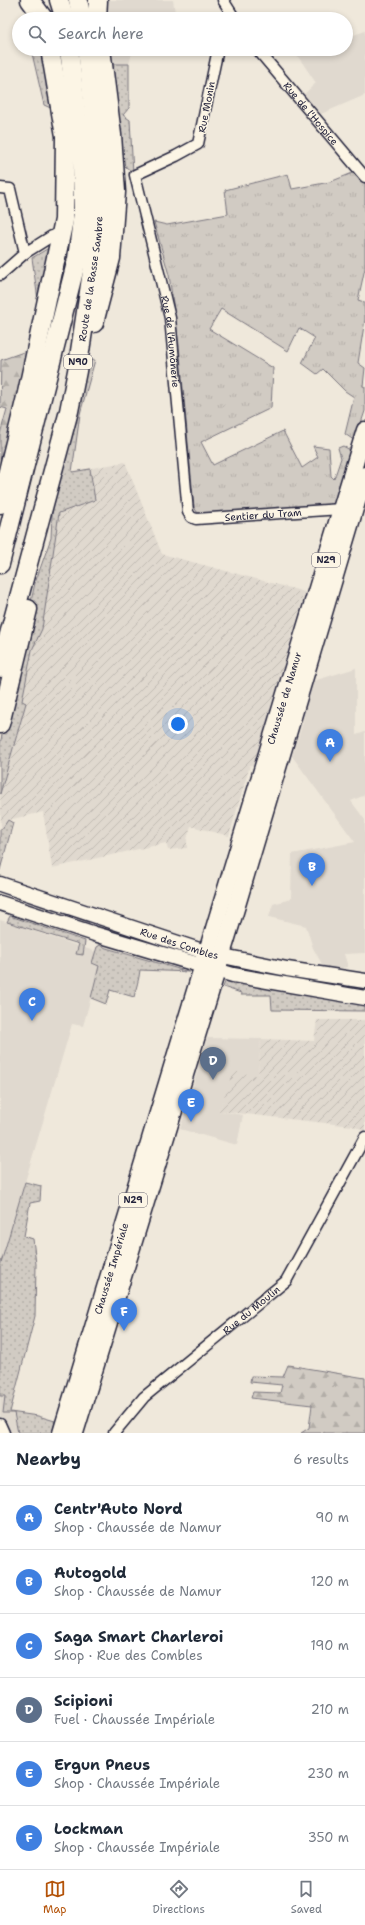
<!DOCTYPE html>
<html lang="en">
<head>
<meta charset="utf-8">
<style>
  :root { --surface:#fff; --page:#f2f2f3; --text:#1f2937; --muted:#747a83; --line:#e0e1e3; --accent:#b45309 }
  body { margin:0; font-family:"Shantell Sans",sans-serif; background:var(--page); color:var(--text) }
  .you { position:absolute; left:178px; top:724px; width:14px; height:14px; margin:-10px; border:3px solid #fff; border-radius:50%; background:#1a73e8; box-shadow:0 0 0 6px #1a73e833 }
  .badge { display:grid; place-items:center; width:26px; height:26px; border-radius:50%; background:var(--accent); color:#fff; font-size:13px; font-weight:700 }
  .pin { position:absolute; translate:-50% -33px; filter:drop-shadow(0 1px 2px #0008) }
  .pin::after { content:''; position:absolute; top:21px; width:14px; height:12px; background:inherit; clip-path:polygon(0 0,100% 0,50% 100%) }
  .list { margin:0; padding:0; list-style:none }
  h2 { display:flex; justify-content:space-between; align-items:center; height:52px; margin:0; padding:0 16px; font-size:17px }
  h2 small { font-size:13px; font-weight:400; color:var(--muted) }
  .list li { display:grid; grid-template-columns:26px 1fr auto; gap:12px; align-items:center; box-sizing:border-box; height:64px; padding:0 16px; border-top:1px solid var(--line) }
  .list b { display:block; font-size:15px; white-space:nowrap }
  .list p { margin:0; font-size:13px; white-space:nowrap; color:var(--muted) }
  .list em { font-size:13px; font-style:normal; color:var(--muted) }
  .icon { flex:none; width:22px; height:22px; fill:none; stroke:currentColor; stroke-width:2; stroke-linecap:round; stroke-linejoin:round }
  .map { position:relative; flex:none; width:365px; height:1433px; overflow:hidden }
  .search { position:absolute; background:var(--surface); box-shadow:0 2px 6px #0003; left:12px; right:12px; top:12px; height:44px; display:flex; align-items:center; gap:10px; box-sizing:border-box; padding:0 14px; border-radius:22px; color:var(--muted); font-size:15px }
  .sheet { height:436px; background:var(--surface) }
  nav { display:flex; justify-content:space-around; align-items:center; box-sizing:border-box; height:56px; border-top:1px solid var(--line); background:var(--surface); font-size:11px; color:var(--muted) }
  nav a { display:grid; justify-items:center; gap:2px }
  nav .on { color:var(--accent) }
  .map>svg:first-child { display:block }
  .built { fill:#e0d9cf }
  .industrial { fill:url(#industrial-furrows) }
  .grass { fill:url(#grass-dots); stroke:#7a767f }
  .forest { fill:url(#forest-firs); stroke:#7a767f }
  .park { fill:url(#park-tufts); stroke:#7a767f }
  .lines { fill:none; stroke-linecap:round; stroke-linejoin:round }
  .street-casing { stroke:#22223b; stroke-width:13 }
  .secondary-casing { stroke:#22223b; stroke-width:17 }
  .primary-casing { stroke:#22223b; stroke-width:19 }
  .highway-casing { stroke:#22223b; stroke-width:21 }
  .street { stroke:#fcf5e5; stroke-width:10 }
  .secondary { stroke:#fcf5e5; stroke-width:14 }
  .primary { stroke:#fcf5e5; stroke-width:16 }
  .highway { stroke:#fcf5e5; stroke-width:18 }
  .labels { text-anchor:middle; stroke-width:3; stroke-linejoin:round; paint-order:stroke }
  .shield { fill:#fcf5e5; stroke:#63616e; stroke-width:1 }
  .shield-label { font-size:9px; font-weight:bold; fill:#22223b }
  .street-label { font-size:10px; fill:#22223b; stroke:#fcf5e5 }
</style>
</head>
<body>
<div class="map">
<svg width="365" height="1433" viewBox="0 0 365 1433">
  <defs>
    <pattern id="industrial-furrows" width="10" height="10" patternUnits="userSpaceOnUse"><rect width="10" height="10" fill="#e0d9cf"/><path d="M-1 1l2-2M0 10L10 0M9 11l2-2" fill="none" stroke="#c0bab3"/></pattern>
    <pattern id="grass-dots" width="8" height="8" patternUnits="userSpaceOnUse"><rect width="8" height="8" fill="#d1cbc3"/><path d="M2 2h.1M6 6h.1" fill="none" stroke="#b3aea8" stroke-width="1.8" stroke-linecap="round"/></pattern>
    <pattern id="forest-firs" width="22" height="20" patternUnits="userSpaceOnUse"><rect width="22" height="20" fill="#d1cbc3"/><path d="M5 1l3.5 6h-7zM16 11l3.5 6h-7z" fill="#b3aea8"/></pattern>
    <pattern id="park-tufts" width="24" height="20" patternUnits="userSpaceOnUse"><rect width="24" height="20" fill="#d1cbc3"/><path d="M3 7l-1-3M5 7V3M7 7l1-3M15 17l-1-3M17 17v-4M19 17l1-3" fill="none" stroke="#b3aea8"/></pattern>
  </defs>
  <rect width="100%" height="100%" fill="#efe8db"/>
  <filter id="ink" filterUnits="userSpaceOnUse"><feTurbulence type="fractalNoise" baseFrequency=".025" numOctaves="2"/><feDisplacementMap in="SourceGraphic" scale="8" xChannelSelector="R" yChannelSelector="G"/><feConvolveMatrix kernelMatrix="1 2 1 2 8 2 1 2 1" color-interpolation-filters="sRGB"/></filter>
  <g filter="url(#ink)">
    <g class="built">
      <path d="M104 0H173L176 19H101Z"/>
      <path d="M365 31V95L321 114 304 94 316 83 297 55 314 49H346V38Z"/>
      <path d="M106 49H133L129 64H111Z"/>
      <path d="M356 668V735L365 732V795L351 801 365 820V953L344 954 348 967 337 969 335 973 328 975 313 948 306 926 269 917 273 904 291 899 292 854 355 842 292 756 303 722 304 709 310 682Z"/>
      <path d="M0 920 103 954 83 1026 72 1024 0 1266Z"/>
      <path d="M207 1038 261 1039 258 1076 225 1096 219 1111 243 1115 237 1145 180 1129Z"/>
      <path d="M0 1294 6 1396 3 1413H14L18 1433H0Z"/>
    </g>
    <g class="industrial">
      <path d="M125 462 162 554 305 592 254 766 250 765 229 836 191 826 187 839V848L168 850 166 843 52 868 43 812 8 820 1 830 0 794 26 703 22 702 26 678 32 647 41 628 65 473Z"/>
      <path d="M317 1020H365V1138L361 1129 352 1126 219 1111 233 1071 258 1076 261 1039 314 1041Z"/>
    </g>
    <g class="grass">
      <path d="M31 49H45L55 110 44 105Z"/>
      <path d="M111 64H129V108L123 115 130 120 133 173 118 160Z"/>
      <path d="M52 246 38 300 32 258Z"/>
      <path d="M95 360 80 414 72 472 90 469 95 500 59 513 42 629 32 650 22 701 26 703 0 794V744L35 583 51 538 53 495 88 361Z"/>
      <path d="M8 820 13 823 0 870V829H2Z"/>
      <path d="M20 897 88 922 90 925V926L17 903Z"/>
      <path d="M10 916 85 941 83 955 76 954 79 944 7 922Z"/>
      <path d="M106 925 182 950V954L104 931Z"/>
      <path d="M100 945 106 948 189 972 140 970C139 980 136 988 134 997L110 990 106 1004 91 998 99 966 92 963 97 947Z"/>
      <path d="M230 978 365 1005V1011L272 1010 271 995H241V993L223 987 226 980Z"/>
      <path d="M25 1182 41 1186 40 1201 30 1203 24 1236 33 1239 36 1264 35 1316 10 1412 38 1416 55 1421 53 1433H18L14 1413H3L5 1396H0V1266Z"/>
    </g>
    <g class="forest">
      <path d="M32 349 0 483V434L7 409 0 407 1 360Z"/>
      <path d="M288 1365 365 1378V1433H301L309 1428 312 1405 251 1398 253 1392 280 1393 282 1385 250 1382 251 1376 283 1377Z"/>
    </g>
    <path class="park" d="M355 172 365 179V268L358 300 364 302 365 319 358 363 365 368 363 386 365 387V411L355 441 345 434 354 397 345 391 323 369 317 374 302 363 315 338 299 328 288 351 221 309 209 329 273 368 271 408 201 442 213 465 283 431 302 468 318 457 313 446 329 448 331 476 334 479 341 458 338 448 343 446 350 450 334 507 202 515 197 512 194 507 179 345 169 275 154 222 167 225 228 214 225 190 288 174 292 189 330 182Z"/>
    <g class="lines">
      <g class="street-casing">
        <g id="street">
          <path d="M223 0 235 19"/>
          <path id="s1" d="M218 49 198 144 176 156 135 175 170 318 188 512 191 517 196 519 341 509"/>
          <path id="s2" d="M257 49 365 177"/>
          <path d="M0 188 10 189 25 253 0 275"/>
          <path d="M25 253 52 236"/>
          <path d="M0 1424 4 1433"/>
          <path id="s3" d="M114 1433 144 1397 286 1281 365 1137"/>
        </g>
      </g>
      <g class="secondary-casing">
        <g id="secondary">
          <path id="s4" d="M0 884 208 953 287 969 365 981"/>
          <path d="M0 903 95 934 233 975 365 998"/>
        </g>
      </g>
      <g class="primary-casing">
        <g id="primary">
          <path id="s5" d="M61 1433 365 430"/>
          <path d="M75 1433 235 912 365 475"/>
        </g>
      </g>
      <g class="highway-casing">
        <g id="highway">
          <path d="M30 0 44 19"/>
          <path d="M59 0 65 19"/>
          <path d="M78 0 82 19"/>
          <path d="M97 19 98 0"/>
          <path d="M94 323 111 258 116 192 112 135 101 49"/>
          <path d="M0 504 27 393 64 220 65 136 50 49"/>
          <path d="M0 564 77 259 83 212 82 159 69 49"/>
          <path id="s6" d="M0 668 69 411 77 371 98 232 99 160 87 49"/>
          <path d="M0 724 28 609"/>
        </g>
      </g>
      <use href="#street" class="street"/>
      <use href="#secondary" class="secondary"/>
      <use href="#primary" class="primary"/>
      <use href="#highway" class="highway"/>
    </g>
  </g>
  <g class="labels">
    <g class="shield">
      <rect x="64" y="355" width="28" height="14" rx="3"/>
      <rect x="312" y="553" width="28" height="14" rx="3"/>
      <rect x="119" y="1193" width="28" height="14" rx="3"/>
    </g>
    <g class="shield-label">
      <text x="78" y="365">N90</text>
      <text x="326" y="563">N29</text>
      <text x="133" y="1203">N29</text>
    </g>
    <g class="street-label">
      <text transform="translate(206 107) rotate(-79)" y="4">Rue Monin</text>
      <text dy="4" stroke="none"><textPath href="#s2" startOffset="84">Rue de l'Hospice</textPath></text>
      <text dy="4" stroke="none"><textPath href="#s6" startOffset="400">Route de la Basse Sambre</textPath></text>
      <text dy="4" stroke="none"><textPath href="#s1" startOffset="338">Rue de l'Aumônerie</textPath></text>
      <text dy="4" stroke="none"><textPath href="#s1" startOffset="588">Sentier du Tram</textPath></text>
      <text dy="4" stroke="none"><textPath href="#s5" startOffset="768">Chaussée de Namur</textPath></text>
      <text dy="4" stroke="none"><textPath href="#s4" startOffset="189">Rue des Combles</textPath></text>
      <text dy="4" stroke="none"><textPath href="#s5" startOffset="172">Chaussée Impériale</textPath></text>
      <text dy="4" stroke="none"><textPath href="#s3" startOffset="185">Rue du Moulin</textPath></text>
    </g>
  </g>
</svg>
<div class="you"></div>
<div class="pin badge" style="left:330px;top:762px;background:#3f7fe0">A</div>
<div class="pin badge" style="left:312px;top:886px;background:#3f7fe0">B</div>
<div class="pin badge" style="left:32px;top:1021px;background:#3f7fe0">C</div>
<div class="pin badge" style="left:213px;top:1080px;background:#5c6f8a">D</div>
<div class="pin badge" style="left:191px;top:1122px;background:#3f7fe0">E</div>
<div class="pin badge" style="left:124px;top:1331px;background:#3f7fe0">F</div>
<div class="search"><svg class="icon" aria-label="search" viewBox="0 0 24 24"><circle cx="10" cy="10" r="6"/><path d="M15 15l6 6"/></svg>Search here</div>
</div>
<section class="sheet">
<h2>Nearby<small>6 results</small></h2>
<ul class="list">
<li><span class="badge" style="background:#3f7fe0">A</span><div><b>Centr'Auto Nord</b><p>Shop · Chaussée de Namur</p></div><em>90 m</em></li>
<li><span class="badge" style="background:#3f7fe0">B</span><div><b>Autogold</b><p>Shop · Chaussée de Namur</p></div><em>120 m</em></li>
<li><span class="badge" style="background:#3f7fe0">C</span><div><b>Saga Smart Charleroi</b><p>Shop · Rue des Combles</p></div><em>190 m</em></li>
<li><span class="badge" style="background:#5c6f8a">D</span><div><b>Scipioni</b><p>Fuel · Chaussée Impériale</p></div><em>210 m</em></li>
<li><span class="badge" style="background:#3f7fe0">E</span><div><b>Ergun Pneus</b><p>Shop · Chaussée Impériale</p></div><em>230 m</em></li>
<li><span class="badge" style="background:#3f7fe0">F</span><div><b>Lockman</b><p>Shop · Chaussée Impériale</p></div><em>350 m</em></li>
</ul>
</section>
<nav>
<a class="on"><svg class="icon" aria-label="map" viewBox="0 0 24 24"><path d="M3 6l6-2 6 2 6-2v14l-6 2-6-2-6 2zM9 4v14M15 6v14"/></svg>Map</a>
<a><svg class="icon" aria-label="directions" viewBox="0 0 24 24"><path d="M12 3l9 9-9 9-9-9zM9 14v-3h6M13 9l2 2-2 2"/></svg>Directions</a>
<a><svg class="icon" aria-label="saved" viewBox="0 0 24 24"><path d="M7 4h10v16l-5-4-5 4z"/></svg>Saved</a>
</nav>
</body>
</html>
